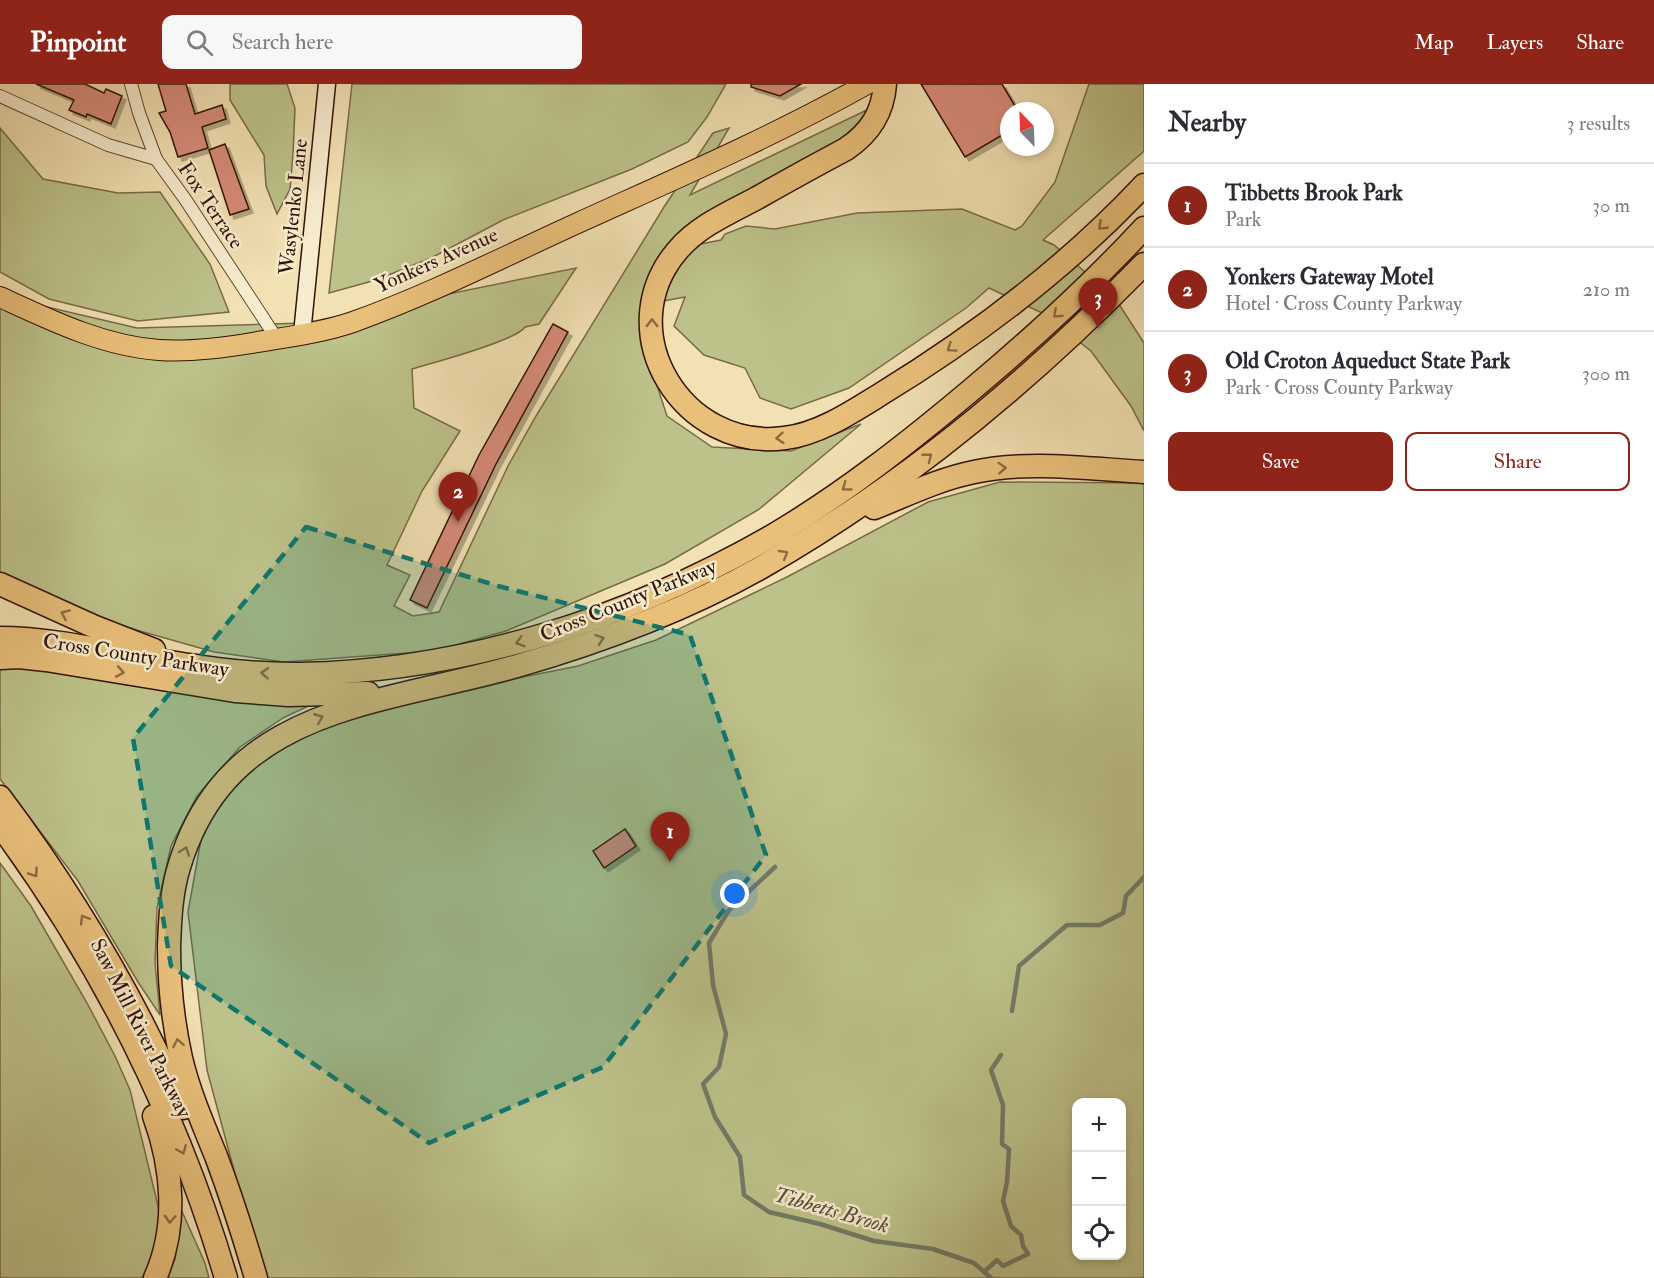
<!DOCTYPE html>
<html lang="en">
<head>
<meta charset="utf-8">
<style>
  :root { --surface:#fff; --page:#f7f7f7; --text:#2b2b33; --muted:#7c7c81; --line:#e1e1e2; --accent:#8f2418 }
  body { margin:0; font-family:"IM FELL Double Pica",serif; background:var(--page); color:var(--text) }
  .controls { position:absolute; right:18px; bottom:18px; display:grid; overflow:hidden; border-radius:12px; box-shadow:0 3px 9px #0003 }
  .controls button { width:54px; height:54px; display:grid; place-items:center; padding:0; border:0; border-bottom:2px solid var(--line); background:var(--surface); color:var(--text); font:30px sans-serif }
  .compass { position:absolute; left:1000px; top:18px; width:54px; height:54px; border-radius:50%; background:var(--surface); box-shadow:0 3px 9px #0003; rotate:337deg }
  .you { position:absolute; left:735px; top:810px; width:21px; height:21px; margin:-15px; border:4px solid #fff; border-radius:50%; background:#1a73e8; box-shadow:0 0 0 9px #1a73e833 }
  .badge { display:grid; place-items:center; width:39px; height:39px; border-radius:50%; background:var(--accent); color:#fff; font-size:20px; font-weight:700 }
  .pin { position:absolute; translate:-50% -50px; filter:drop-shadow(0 2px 3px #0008) }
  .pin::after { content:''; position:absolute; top:32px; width:21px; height:18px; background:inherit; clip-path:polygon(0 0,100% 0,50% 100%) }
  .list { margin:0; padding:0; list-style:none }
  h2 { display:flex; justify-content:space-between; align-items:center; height:78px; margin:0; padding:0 24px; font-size:26px }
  h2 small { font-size:20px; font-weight:400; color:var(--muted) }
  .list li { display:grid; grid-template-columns:39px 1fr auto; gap:18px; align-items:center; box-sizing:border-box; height:84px; padding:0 24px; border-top:2px solid var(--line) }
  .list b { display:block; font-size:22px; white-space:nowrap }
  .list p { margin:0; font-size:20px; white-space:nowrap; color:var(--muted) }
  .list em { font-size:20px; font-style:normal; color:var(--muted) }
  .actions { display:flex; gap:12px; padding:18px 24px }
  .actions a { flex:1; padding:14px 0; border:2px solid var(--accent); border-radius:12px; text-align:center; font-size:21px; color:var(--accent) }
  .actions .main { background:var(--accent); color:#fff }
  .icon { flex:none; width:33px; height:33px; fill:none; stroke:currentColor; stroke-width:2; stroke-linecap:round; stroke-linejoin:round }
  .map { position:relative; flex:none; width:1144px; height:1194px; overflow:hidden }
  header { display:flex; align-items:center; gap:36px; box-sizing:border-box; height:84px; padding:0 30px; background:var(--accent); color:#fff }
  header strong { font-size:28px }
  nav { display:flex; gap:33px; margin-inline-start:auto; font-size:21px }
  .search { width:420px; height:54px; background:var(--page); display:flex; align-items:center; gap:15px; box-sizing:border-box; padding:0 21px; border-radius:12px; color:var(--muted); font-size:22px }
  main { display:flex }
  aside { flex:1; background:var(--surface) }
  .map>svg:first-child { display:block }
  .green { fill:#bdc28a; stroke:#786a48; stroke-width:1.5; fill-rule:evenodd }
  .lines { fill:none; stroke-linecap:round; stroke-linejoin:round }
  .stream { stroke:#727a67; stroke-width:4.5 }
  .building { fill:#d78b79; stroke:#321305; stroke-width:1.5; filter:url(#shadow) }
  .street-casing { stroke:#624630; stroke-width:14 }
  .secondary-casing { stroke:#321305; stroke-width:19 }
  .primary-casing { stroke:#321305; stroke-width:22 }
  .highway-casing { stroke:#321305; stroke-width:25 }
  .street { stroke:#f7ecce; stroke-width:12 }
  .secondary { stroke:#f7ecce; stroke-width:16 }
  .primary { stroke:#e9c07a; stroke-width:20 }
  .highway { stroke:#e9c07a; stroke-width:22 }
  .oneway { stroke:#8e6a40 }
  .marked { fill:#0f766e; fill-opacity:0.2; stroke:#0f766e; stroke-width:4.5; stroke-dasharray:12 8; stroke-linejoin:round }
  .labels { text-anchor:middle; stroke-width:5; stroke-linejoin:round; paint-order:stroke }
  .street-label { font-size:21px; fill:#321305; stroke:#f7ecce }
  .water-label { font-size:22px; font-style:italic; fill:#574f3e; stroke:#f7ecce }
</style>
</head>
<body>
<header>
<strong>Pinpoint</strong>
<div class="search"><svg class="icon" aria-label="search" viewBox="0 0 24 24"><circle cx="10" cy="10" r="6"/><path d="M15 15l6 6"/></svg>Search here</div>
<nav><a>Map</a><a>Layers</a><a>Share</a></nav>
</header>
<main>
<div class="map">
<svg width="1144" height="1194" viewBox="0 0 1144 1194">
  <defs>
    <filter id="shadow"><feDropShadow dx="4" dy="4" stdDeviation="0" flood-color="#0004"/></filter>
  </defs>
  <rect width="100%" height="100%" fill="#f2e1b3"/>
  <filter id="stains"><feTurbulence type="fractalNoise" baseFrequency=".00333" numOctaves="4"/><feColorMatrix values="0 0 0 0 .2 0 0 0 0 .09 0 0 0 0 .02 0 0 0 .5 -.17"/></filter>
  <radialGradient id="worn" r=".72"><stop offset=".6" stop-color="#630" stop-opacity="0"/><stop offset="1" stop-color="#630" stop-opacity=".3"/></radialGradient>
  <g class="green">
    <path d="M230 0H287L295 24 293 70 290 105 277 130 266 102 264 71 230 16Z"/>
    <path d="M352 0H726L707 33 688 58 632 85 503 136 431 174 376 196 329 209Z"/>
    <path d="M1089 0H1144V67L1043 156 1054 161 1115 214 1144 259V347L1131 322 1091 267 1040 228 989 204 966 224 849 304 791 325 760 314 745 284 704 271 674 242 685 213 647 220 644 262 667 332 712 363 791 367 861 340 758 426 665 480 506 547 434 567 284 578 214 568 112 539 0 494V212L137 244 305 239 576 184 539 240 525 243C516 257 432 279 412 285L414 324 460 347 422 407 387 481 410 491 394 522 413 532 439 528 508 382 536 332 664 123 713 49 729 44 690 111 873 23 867 41 675 165 721 156 725 150 746 142 775 145 857 129 962 125 1015 146 1022 142 1055 98Z"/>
    <path d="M0 44 43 95 118 109 160 108 210 180 229 228 138 237 49 215 0 188Z"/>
    <path d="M1000 398 1144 399V1194H263L207 986 188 828 206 728 263 672 300 651 395 623 513 595 578 582 656 556 787 493 928 418ZM1076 1018H1122V1172H1076Z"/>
    <path d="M0 580 317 618 283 634 240 663 197 712 171 762 157 824 155 879 160 931 138 898 78 797 0 695Z"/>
    <path d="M0 779 31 822 87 919 115 972 130 1006 160 1130 155 1172 142 1194H0Z"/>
    <path d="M180 1123 205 1179 209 1194H167L175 1175Z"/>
  </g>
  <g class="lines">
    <g class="stream">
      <path d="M775 783 729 826 709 859 713 901 726 950 719 983 703 1000 715 1033 740 1073 744 1111 769 1128 820 1140 874 1157 933 1165 974 1179 991 1194"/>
      <path d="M1012 927 1019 882 1067 841H1100L1123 829 1126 812 1144 793"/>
      <path d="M984 1188 997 1176 1003 1182 1028 1170 1023 1162 1021 1151 1011 1142 1003 1117 1007 1098 1009 1065 1002 1060 1003 1021 991 986 1001 971"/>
    </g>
  </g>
  <g class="building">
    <path d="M36 0H85L104 9 106 5 122 12 111 40 87 30 86 33 69 26 74 16Z"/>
    <path d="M158 0H186L195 30 222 21 226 35 202 43 208 64 178 73 170 48 159 29 166 27Z"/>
    <path d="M751 0H801L780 12 751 3Z"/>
    <path d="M921 0H1002L1018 27H1009V47L965 73Z"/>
    <path d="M225 60 249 125 230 131 209 66Z"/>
    <path d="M553 240 568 248 496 380 427 524 410 516 479 371Z"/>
    <path d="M625 745 636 762 604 784 593 767Z"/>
  </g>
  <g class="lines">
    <g class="street-casing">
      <g id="street">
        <path d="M131 0 139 29 156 75 185 115 277 255"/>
        <path d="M0 12 108 61 156 75"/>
      </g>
    </g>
    <g class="secondary-casing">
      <path id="secondary" d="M302 250 327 0"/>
    </g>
    <g class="primary-casing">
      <path id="primary" d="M0 213C50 236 103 262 159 266 190 268 222 264 252 259 286 253 321 249 353 238 431 210 505 172 580 138 677 94 774 52 867 0"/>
    </g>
    <g class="highway-casing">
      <g id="highway">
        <path d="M885 0C883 29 870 49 846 65 816 81 787 97 757 114 729 129 698 142 677 167 609 248 683 368 785 354 819 350 852 328 881 310 976 252 1068 182 1144 101"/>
        <path d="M874 424C907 411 939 395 974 388 1027 376 1090 385 1144 388"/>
        <path d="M0 500 95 543 154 566"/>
        <path d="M0 554C41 554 81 562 121 570 181 580 240 591 300 590 466 587 629 534 772 452 842 411 908 359 970 307 1031 256 1090 202 1144 144"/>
        <path d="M0 574 19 573 46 576 235 607 288 611 368 609"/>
        <path d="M0 713C73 810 134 913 183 1024"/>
        <path d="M0 741C101 878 178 1031 226 1194"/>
        <path d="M154 1032C173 1084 178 1143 155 1194"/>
        <path d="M256 1194C244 1153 231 1112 216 1072 203 1040 189 1008 181 974 173 938 169 900 169 862 170 836 171 809 179 783 227 621 381 621 517 582 600 558 686 526 762 483 904 402 1030 297 1144 180"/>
      </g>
    </g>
    <use href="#street" class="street"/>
    <use href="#secondary" class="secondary"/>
    <use href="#primary" class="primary"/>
    <use href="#highway" class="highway"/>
  </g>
  <defs><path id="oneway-chevron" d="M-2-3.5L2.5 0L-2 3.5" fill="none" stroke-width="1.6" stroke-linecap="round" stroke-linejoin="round" transform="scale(1.5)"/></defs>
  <g class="oneway">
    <use href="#oneway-chevron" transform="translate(1102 142) rotate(137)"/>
    <use href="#oneway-chevron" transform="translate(1057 230) rotate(138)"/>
    <use href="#oneway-chevron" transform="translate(652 239) rotate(-91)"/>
    <use href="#oneway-chevron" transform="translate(951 264) rotate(146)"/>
    <use href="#oneway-chevron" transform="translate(780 354) rotate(175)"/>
    <use href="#oneway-chevron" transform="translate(928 373) rotate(-38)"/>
    <use href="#oneway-chevron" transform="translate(1002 384) rotate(-4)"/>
    <use href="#oneway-chevron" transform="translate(846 403) rotate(144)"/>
    <use href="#oneway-chevron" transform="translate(784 470) rotate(-31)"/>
    <use href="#oneway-chevron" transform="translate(65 530) rotate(-156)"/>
    <use href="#oneway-chevron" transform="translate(600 555) rotate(-19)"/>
    <use href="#oneway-chevron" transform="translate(520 558) rotate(164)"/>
    <use href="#oneway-chevron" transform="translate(120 588) rotate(10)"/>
    <use href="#oneway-chevron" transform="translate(265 589) rotate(-177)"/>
    <use href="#oneway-chevron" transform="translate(319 634) rotate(-22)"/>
    <use href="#oneway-chevron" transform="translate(185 767) rotate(-70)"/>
    <use href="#oneway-chevron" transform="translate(34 789) rotate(56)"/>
    <use href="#oneway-chevron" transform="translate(84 835) rotate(-121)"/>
    <use href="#oneway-chevron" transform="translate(178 959) rotate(-101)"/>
    <use href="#oneway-chevron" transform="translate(182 1066) rotate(68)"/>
    <use href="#oneway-chevron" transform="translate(170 1135) rotate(93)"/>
  </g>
  <path class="marked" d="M306 443 498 502 690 551 766 771 603 983 429 1059 171 882 133 654Z"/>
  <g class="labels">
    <g class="street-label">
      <text transform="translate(211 121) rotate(56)" y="7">Fox Terrace</text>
      <text transform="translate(293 123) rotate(-84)" y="7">Wasylenko Lane</text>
      <text transform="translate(436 176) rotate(-24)" y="7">Yonkers Avenue</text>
      <text transform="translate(628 516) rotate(-22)" y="7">Cross County Parkway</text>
      <text transform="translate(136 571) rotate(9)" y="7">Cross County Parkway</text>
      <text transform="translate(141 944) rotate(63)" y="7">Saw Mill River Parkway</text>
    </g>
    <g class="water-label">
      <text transform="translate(832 1125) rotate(16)" y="8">Tibbetts Brook</text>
    </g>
  </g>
  <rect width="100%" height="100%" filter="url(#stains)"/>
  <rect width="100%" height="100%" fill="url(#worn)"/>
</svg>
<div class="controls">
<button>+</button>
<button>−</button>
<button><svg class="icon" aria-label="locate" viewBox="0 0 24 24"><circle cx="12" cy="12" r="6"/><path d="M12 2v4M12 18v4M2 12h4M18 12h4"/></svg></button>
</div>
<svg class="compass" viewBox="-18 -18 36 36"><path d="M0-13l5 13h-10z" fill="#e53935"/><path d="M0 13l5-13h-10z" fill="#7c7c81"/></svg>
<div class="you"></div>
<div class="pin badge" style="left:670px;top:778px">1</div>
<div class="pin badge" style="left:458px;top:438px">2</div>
<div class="pin badge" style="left:1098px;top:244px">3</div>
</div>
<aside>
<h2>Nearby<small>3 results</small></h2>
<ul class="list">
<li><span class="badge">1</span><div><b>Tibbetts Brook Park</b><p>Park</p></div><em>30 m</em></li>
<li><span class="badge">2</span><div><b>Yonkers Gateway Motel</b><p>Hotel · Cross County Parkway</p></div><em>210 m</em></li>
<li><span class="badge">3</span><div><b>Old Croton Aqueduct State Park</b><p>Park · Cross County Parkway</p></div><em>300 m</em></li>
</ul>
<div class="actions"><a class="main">Save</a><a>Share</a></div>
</aside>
</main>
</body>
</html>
